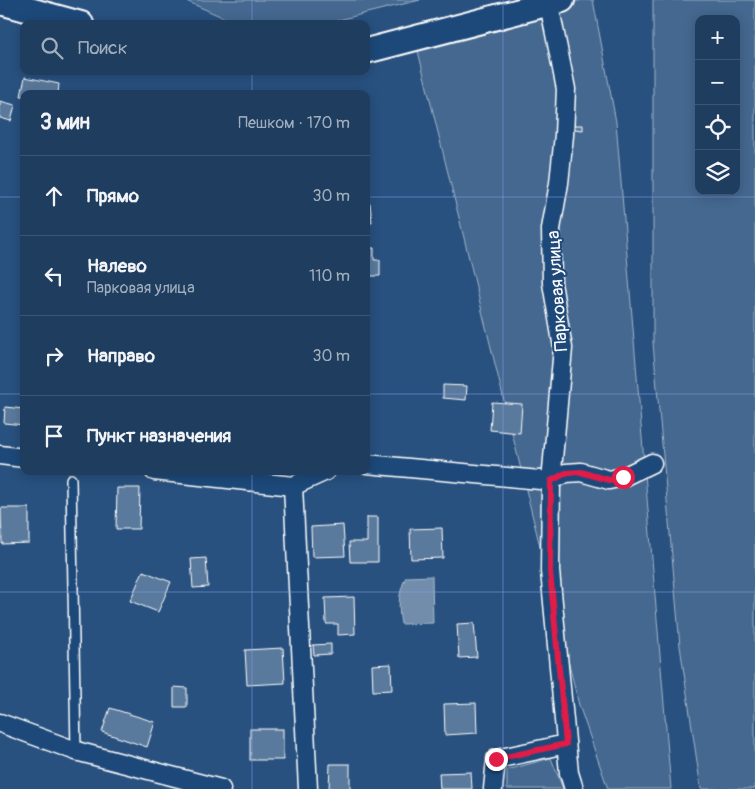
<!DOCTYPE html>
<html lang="ru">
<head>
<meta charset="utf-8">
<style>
  :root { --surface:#1e3d5f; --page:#264465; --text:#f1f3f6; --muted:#a1aebd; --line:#3c5674 }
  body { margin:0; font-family:Pangolin,sans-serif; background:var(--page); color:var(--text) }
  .controls { position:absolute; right:15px; top:15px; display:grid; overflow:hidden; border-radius:10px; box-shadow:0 2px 12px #0003 }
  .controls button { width:45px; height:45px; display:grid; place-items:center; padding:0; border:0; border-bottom:1px solid var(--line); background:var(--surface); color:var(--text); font:25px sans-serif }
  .stop { position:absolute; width:15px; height:15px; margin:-11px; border:4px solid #e11d48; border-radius:50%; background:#fff }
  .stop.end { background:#e11d48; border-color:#fff; box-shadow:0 1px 5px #0008 }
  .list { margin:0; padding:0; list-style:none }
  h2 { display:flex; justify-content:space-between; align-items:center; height:65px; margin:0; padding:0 20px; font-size:21px }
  h2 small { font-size:16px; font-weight:400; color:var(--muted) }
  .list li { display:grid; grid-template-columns:32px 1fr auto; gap:15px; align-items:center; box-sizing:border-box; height:80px; padding:0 20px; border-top:1px solid var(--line) }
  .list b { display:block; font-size:19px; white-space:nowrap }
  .list p { margin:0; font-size:16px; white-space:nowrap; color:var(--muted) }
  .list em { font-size:16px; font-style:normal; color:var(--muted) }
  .icon { flex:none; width:28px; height:28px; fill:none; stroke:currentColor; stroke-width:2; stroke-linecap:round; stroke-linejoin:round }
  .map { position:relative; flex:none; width:755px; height:789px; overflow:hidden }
  .search { position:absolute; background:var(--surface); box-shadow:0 2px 12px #0003; left:20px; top:20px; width:350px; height:55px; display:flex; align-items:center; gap:12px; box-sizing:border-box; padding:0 18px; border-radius:10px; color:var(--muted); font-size:19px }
  .panel { position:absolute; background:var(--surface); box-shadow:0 2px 12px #0003; left:20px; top:90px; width:350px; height:385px; border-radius:10px }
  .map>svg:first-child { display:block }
  .green { fill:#446890; stroke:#a2b4c8; fill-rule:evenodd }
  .water { fill:#718dab; stroke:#aabbcd }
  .building { fill:#5a7a9d; stroke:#fff }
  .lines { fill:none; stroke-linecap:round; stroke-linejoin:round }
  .lane-casing { stroke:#fff; stroke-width:12 }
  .street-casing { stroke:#fff; stroke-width:21 }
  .secondary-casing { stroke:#fff; stroke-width:28 }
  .lane { stroke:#1f4a7a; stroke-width:9 }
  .street { stroke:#1f4a7a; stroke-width:18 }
  .secondary { stroke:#1f4a7a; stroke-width:24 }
  .route { stroke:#e11d48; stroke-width:6 }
  .grid { fill:none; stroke:#839eea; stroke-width:1; stroke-opacity:0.55 }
  .labels { text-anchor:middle; stroke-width:4; stroke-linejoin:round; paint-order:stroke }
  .street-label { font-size:18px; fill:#fff; stroke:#1f4a7a }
</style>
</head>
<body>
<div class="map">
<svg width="755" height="789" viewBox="0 0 755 789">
  <rect width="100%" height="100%" fill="#28517f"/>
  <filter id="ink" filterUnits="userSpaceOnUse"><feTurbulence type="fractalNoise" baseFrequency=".02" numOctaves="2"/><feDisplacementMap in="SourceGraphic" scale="10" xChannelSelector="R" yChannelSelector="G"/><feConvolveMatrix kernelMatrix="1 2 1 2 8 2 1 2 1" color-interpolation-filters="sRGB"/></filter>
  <g filter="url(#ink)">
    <g class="green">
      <path d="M184 0H420L322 24H238Z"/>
      <path d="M582 0H593L616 122 671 789H608L579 705 417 47Z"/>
      <path d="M653 0H755V789H701L680 646 653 343ZM699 19H736V191H699Z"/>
      <path d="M551 758 563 789H507V770Z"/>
    </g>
    <path class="water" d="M432 576 433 623 401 624C398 607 398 593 406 577Z"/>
    <g class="building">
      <path d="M25 77 59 84 58 94H24V96H21Z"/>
      <path d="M0 101 15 105 11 121 0 118Z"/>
      <path d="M575 125H583V130L575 129Z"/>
      <path d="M366 203H370L372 222H366Z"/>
      <path d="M366 248H374V260H380V276H366Z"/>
      <path d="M443 385 467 386 466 400 443 398Z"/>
      <path d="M492 402 522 404 520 433 490 430Z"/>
      <path d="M5 407 24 409V425L4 423Z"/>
      <path d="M117 488H140L139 529H116Z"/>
      <path d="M1 508H29V543L2 544Z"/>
      <path d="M367 517H378V562H350L349 542H367Z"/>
      <path d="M343 525 345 556 312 557 311 527Z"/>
      <path d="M442 528 443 558 411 559 410 529Z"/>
      <path d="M206 558 208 587 193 588 191 559Z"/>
      <path d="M143 571 171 582 158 612 130 601Z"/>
      <path d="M354 597 355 634 338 635V624H326L325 598Z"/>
      <path d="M474 623 477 657 459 658 457 624Z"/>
      <path d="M331 644V654L314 655 313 645Z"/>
      <path d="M283 648 285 683 247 685 245 650Z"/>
      <path d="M391 664 392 690 373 691 372 665Z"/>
      <path d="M174 687 187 688V707H174Z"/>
      <path d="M476 703 477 733 445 735 444 704Z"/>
      <path d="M110 708 155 722 147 747 102 732Z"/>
      <rect x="250" y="729" width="33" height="31"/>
      <path d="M330 764H350V789H329Z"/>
      <path d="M471 772 472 789H440L439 773Z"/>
    </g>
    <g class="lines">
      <g class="lane-casing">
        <path id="lane" d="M71 479 76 751"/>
      </g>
      <g class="street-casing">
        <g id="street">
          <path d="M549 4 566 89 564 135 559 183 551 229 552 283 563 348 551 481 550 571 569 773 574 789"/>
          <path d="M0 455 24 458"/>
          <path d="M366 464 551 481 566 473 581 472 609 480 623 477 652 463"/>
          <path d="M154 471 293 486 326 471"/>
          <path d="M293 486 308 789"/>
          <path d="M0 723 76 751 221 789"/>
          <path d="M493 789 496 759 566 744"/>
        </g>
      </g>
      <g class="secondary-casing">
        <g id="secondary">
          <path d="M0 2 81 24"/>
          <path d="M366 51 562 0"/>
        </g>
      </g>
      <use href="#lane" class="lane"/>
      <use href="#street" class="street"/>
      <use href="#secondary" class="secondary"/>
    </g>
  </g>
  <g class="lines" filter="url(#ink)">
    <path class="route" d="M496 759 566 744 550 571 551 481 566 473 581 472 609 480 623 477"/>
  </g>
  <path class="grid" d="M252 0V24M503 0V789M252 71V94M0 197H24M366 197H755M0 394H24M366 394H755M252 471V789M0 592H755"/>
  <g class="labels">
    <g class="street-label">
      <text transform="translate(557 291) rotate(-94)" y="6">Парковая улица</text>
    </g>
  </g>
</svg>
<div class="controls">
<button>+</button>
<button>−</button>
<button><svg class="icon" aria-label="locate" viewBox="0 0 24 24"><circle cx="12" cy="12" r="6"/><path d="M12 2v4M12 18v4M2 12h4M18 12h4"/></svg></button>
<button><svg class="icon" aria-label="layers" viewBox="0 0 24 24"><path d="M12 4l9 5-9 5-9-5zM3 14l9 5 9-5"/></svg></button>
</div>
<div class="stop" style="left:623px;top:477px"></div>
<div class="stop end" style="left:496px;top:759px"></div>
<div class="search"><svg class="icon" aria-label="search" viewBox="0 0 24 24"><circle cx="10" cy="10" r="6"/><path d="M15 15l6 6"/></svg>Поиск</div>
<section class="panel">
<h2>3 мин<small>Пешком · 170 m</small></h2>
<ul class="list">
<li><svg class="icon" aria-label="ahead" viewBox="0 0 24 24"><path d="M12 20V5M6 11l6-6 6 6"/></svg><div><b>Прямо</b></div><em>30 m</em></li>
<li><svg class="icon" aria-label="left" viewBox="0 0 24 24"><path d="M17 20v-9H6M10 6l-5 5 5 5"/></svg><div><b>Налево</b><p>Парковая улица</p></div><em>110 m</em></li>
<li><svg class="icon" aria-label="right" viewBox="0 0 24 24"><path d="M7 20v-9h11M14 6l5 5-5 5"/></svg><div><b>Направо</b></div><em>30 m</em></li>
<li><svg class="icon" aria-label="arrive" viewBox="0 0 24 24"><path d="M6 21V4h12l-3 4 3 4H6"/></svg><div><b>Пункт назначения</b></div></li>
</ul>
</section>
</div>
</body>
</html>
